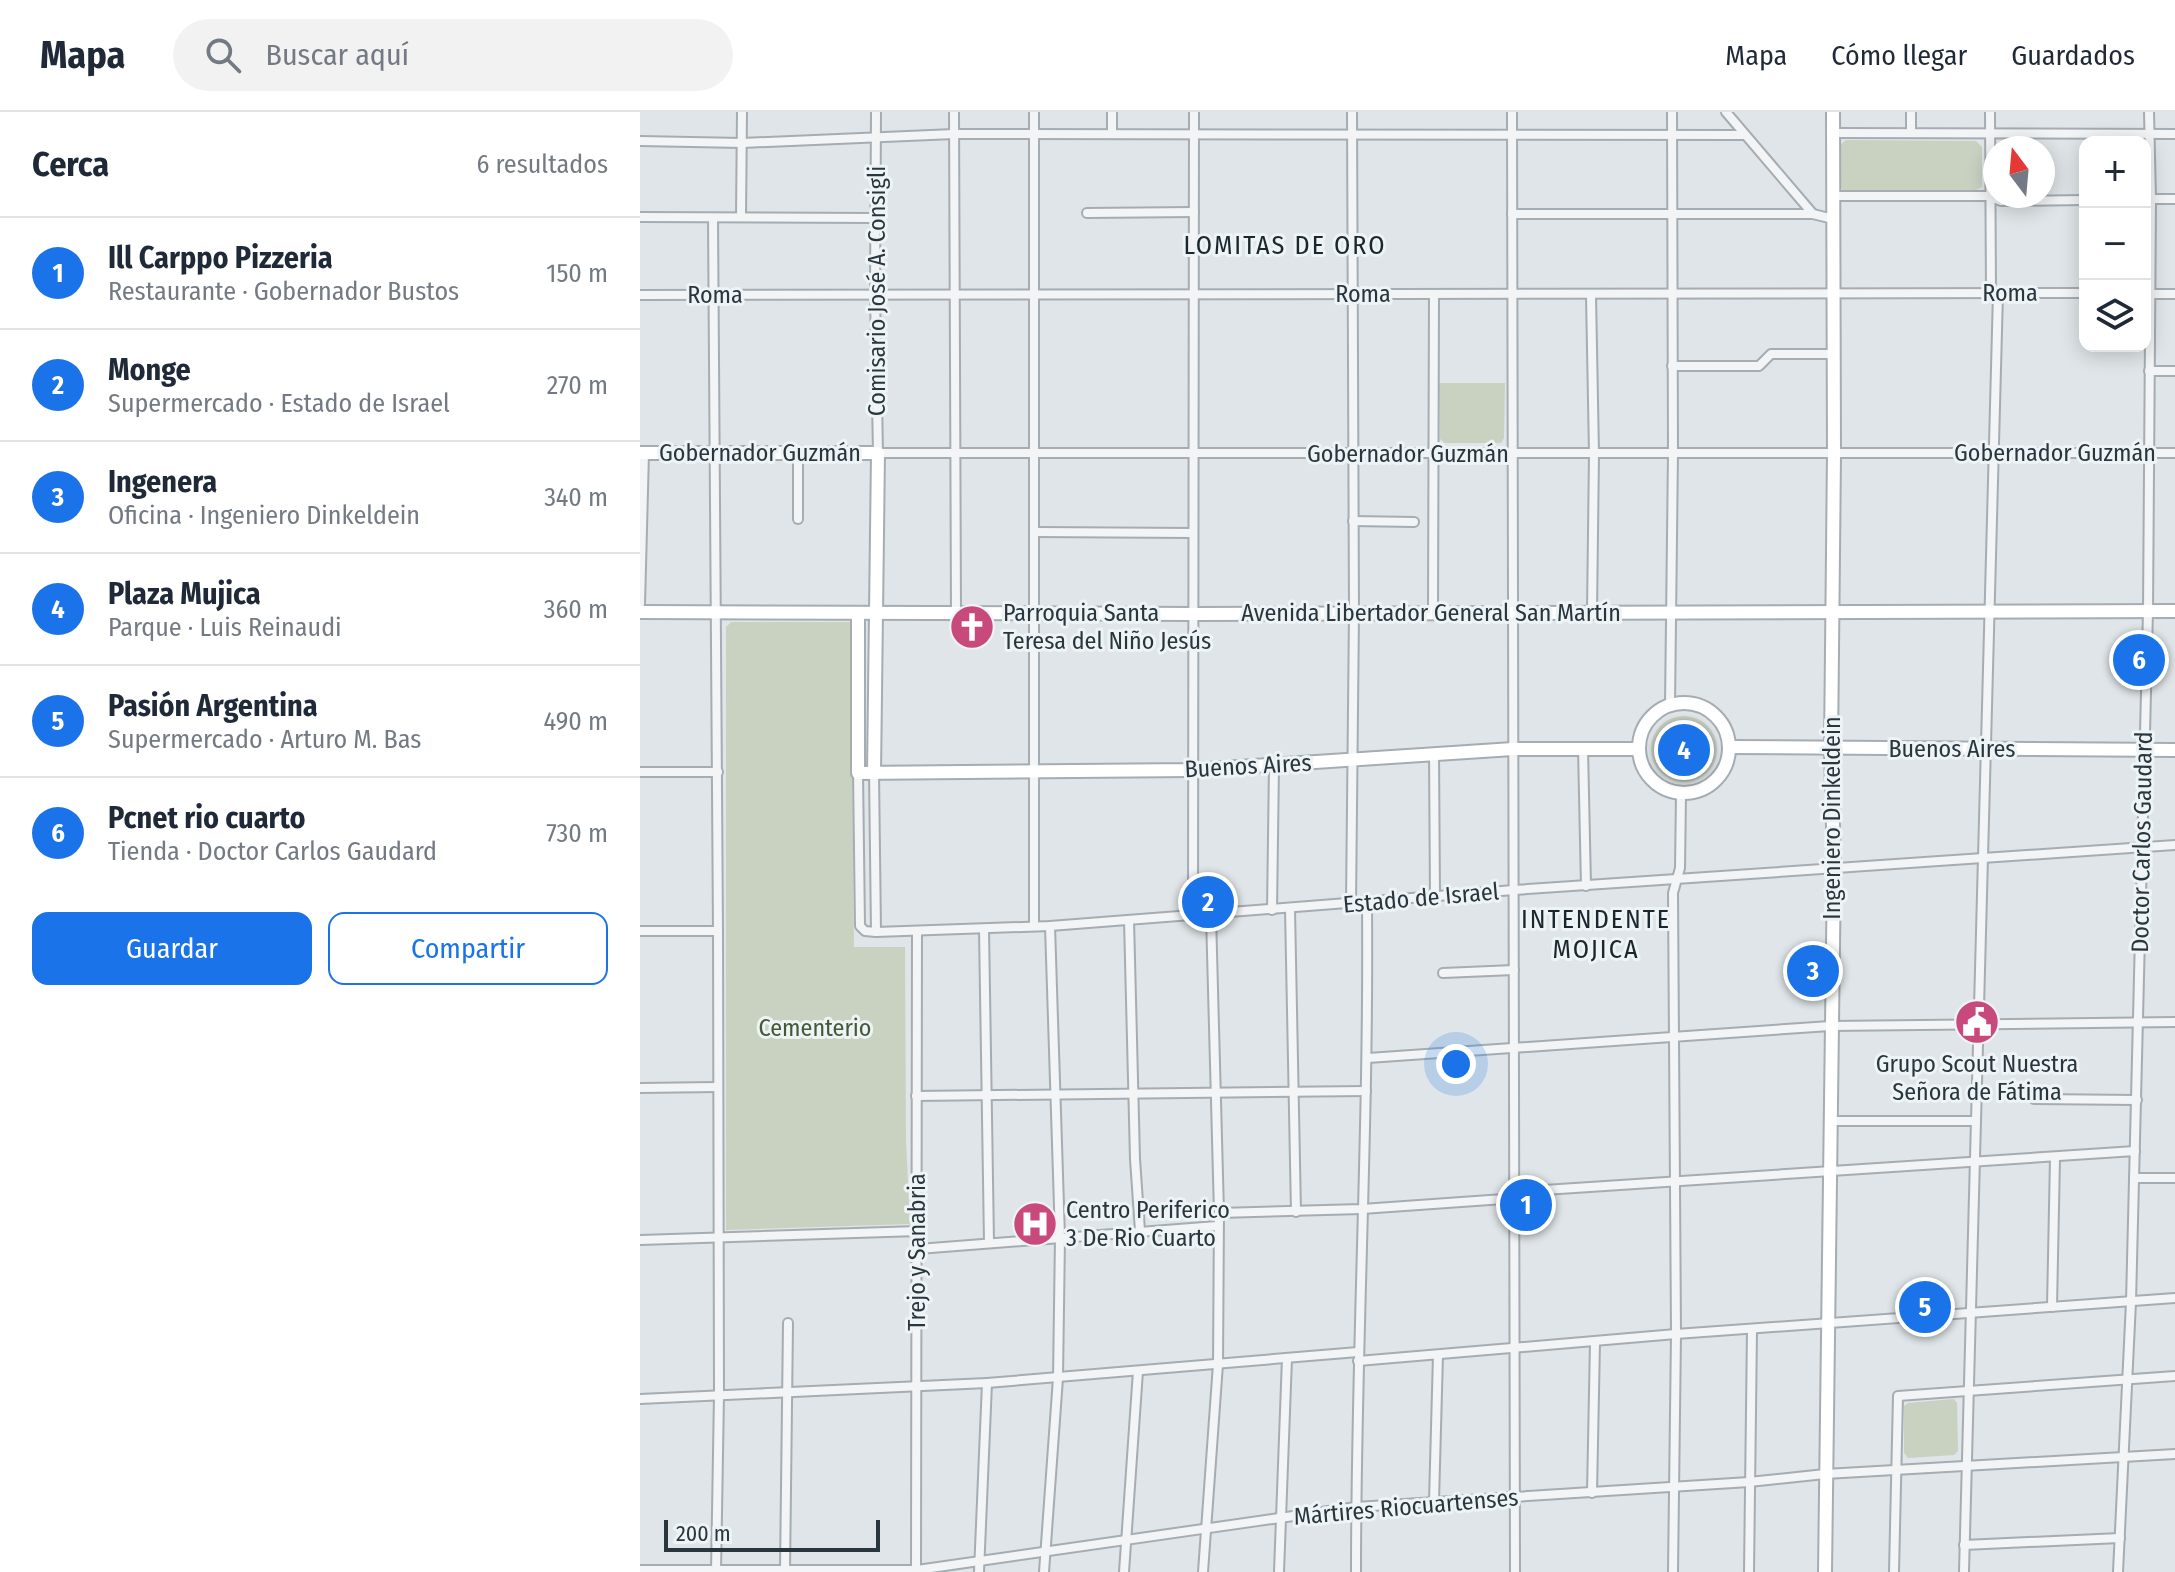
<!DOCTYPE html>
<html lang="es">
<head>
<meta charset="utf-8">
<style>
  :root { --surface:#fff; --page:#f2f2f3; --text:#1f2937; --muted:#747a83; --line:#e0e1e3; --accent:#1a73e8 }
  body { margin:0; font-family:"Fira Sans Condensed",sans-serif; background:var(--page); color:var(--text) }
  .controls { position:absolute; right:24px; top:24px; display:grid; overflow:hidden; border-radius:16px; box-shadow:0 4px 20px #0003 }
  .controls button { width:72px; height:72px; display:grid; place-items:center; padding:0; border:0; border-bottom:2px solid var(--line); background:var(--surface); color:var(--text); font:40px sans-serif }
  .compass { position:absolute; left:1343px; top:24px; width:72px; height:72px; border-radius:50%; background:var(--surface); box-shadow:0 4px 20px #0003; rotate:344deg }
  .scale { position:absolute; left:24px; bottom:20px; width:216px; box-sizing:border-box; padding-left:8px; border:4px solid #29363e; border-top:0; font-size:22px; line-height:28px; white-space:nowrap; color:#29363e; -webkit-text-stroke:6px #eef3f5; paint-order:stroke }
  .you { position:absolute; left:816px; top:952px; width:28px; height:28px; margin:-20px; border:6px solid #fff; border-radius:50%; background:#1a73e8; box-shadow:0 0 0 12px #1a73e833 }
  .badge { display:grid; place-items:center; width:52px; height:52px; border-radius:50%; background:var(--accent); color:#fff; font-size:26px; font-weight:700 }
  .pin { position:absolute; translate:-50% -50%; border:4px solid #fff; box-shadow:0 2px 8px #0006 }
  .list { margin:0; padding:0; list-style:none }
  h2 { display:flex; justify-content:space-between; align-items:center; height:104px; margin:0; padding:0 32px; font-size:34px }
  h2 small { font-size:26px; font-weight:400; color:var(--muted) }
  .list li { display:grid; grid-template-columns:52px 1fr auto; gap:24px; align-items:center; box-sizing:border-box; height:112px; padding:0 32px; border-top:2px solid var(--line) }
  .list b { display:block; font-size:30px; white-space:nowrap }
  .list p { margin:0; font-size:26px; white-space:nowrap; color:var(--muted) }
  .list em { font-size:26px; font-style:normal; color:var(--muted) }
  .actions { display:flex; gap:16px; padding:24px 32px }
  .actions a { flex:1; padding:18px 0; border:2px solid var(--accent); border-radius:16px; text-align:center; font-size:28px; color:var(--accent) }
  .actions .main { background:var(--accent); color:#fff }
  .icon { flex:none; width:44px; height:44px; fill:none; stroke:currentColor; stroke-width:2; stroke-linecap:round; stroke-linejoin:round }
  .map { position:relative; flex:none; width:1535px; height:1460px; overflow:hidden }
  header { display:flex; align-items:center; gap:48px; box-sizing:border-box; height:112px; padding:0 40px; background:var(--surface); border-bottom:2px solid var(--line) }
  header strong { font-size:38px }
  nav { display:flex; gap:44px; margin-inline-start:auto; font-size:28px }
  .search { width:560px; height:72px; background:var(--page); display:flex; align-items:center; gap:20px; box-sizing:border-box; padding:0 28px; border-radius:44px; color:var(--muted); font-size:30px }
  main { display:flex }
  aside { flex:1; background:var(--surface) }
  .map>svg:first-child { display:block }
  .built { fill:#cdd4da }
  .green { fill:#c9d1c1 }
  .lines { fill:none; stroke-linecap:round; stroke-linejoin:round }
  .street-casing { stroke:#a5adb2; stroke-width:12 }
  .secondary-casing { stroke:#a5adb2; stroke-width:16 }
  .street { stroke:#f2f4f6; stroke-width:8 }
  .secondary { stroke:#fff; stroke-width:12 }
  .labels { text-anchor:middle; stroke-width:6; stroke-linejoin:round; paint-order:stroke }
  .street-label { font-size:24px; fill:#29363e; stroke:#eef3f5 }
  .poi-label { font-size:24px; fill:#29363e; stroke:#eef3f5; text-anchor:start }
  .park-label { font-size:24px; fill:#455937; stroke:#eef3f5 }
  .neighbourhood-label { font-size:26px; letter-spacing:2px; fill:#1b272f; stroke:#eef3f5 }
</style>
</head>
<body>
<header>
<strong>Mapa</strong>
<div class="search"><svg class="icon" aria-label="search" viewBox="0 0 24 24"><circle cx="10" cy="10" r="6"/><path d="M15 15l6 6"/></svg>Buscar aquí</div>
<nav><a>Mapa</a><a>Cómo llegar</a><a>Guardados</a></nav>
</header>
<main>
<aside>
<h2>Cerca<small>6 resultados</small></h2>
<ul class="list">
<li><span class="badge">1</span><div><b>Ill Carppo Pizzeria</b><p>Restaurante · Gobernador Bustos</p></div><em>150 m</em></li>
<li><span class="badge">2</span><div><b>Monge</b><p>Supermercado · Estado de Israel</p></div><em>270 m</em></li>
<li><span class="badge">3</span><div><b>Ingenera</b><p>Oficina · Ingeniero Dinkeldein</p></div><em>340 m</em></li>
<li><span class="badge">4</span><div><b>Plaza Mujica</b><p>Parque · Luis Reinaudi</p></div><em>360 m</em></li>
<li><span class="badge">5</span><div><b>Pasión Argentina</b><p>Supermercado · Arturo M. Bas</p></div><em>490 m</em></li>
<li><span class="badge">6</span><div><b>Pcnet rio cuarto</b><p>Tienda · Doctor Carlos Gaudard</p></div><em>730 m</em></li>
</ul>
<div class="actions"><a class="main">Guardar</a><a>Compartir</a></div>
</aside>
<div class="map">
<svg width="1535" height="1460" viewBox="0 0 1535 1460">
  <rect width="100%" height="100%" fill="#dfe5e8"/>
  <path class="built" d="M405 1105 407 1119 383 1121V1106Z"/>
  <g class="green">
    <path d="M1206 28 1336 29 1342 35V75L1334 79H1203L1200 74V33Z"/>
    <path d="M799 271H865L864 326 861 331H805L800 327Z"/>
    <path d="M91 510H211L214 835H265L266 1030 270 1112 86 1118V515Z"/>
    <circle cx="1044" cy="637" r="33"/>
    <path d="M1314 1287 1317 1291 1318 1339 1314 1343 1268 1346 1264 1341V1294L1268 1291Z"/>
  </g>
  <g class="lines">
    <g class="street-casing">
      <g id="street">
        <path d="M236 0 235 183 238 341H1535"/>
        <path d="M314 0 316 502"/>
        <path d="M394 0V814"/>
        <path d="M872 0 875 1460"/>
        <path d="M1086 0 1173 102"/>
        <path d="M1271 0V21"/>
        <path d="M1350 0 1351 181"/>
        <path d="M1193 21 1535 22"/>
        <path d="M472 22V0"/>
        <path d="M0 29 102 31 314 22 1105 23"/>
        <path d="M1193 84H1349L1361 89 1445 88"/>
        <path d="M1505 87H1535"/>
        <path d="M447 101 554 100"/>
        <path d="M872 102H1173L1193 107"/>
        <path d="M0 105 235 106"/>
        <path d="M101 105 102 0"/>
        <path d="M73 106 78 819 79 1283 76 1460"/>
        <path d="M1506 182H1535"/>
        <path d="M0 183 1445 181"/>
        <path d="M951 183 954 342 952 500"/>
        <path d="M1032 254H1119L1131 242H1193"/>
        <path d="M1509 259H1535"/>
        <path d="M158 407V341"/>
        <path d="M713 409 774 410"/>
        <path d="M394 420 553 421"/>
        <path d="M0 492 4 341"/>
        <path d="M793 500 794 182"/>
        <path d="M1030 593 1033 341 1032 0"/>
        <path d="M943 636 946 774"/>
        <path d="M794 642 795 784"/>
        <path d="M0 660H78"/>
        <path d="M218 661 220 814 225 819 236 820 410 814 874 778 1535 733"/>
        <path d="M234 661 236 820"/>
        <path d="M711 792 714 501 712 0"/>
        <path d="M650 797 656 1100"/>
        <path d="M632 798 634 653"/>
        <path d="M553 804 554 0"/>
        <path d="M489 808 495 1047 500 1119"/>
        <path d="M344 817 349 1130"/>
        <path d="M0 819H78"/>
        <path d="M803 861 874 858"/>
        <path d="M728 946 1190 914 1535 910"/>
        <path d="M0 976 77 975"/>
        <path d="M276 984 726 979"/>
        <path d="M1394 987 1497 988"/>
        <path d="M1191 1009H1336"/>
        <path d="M1494 1066H1535"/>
        <path d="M579 1101 722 1097 864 1087 889 1079 1495 1039"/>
        <path d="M0 1128 278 1119"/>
        <path d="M278 1137 577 1114"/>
        <path d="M1412 1195 1415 1046"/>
        <path d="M718 1249 1036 1222 1535 1186"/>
        <path d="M0 1287 347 1271 718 1240"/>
        <path d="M952 1381 955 1230"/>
        <path d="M794 1389 798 1243"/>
        <path d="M1324 1433 1480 1426"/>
        <path d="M0 1458H277L716 1395 1109 1370 1185 1362 1535 1342"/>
        <path d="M145 1459 148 1211"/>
        <path d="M276 1460 277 819"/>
        <path d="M339 1460 347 1271"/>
        <path d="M404 1460 418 1266 420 1125 410 814"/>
        <path d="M484 1460 498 1259"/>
        <path d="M563 1460 578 1252 579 1101 571 803"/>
        <path d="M639 1460 647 1246"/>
        <path d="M716 1460C716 1237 729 1014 727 792"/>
        <path d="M1033 1460 1036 1222 1033 781 1040 756 1041 682"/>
        <path d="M1109 1460 1112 1218"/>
        <path d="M1254 1460 1258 1284 1535 1264"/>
        <path d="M1324 1460 1358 181"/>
        <path d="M1478 1460 1491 1190 1508 499 1511 87 1509 0"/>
      </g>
    </g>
    <g class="secondary-casing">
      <g id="secondary">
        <path d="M0 341H238L234 661"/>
        <path d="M0 500 555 502 1535 499"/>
        <path d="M218 501V661L552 658 873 637H998"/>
        <circle cx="1044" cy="636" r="45"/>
        <path d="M1089 635 1535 638"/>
        <path d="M1185 1460 1194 756 1191 636 1194 342 1193 0"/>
      </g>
    </g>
    <use href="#street" class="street"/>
    <use href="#secondary" class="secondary"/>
  </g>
  <defs>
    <g id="church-disc" transform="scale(2.3)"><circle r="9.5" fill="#c8497b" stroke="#eef3f5"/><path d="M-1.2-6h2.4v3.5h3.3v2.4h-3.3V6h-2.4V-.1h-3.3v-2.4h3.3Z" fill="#fff"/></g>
    <g id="civic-disc" transform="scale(2.3)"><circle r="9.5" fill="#c8497b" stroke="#eef3f5"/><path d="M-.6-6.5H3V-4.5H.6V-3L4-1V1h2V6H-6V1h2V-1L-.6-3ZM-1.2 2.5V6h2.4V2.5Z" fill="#fff"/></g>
    <g id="hospital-disc" transform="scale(2.3)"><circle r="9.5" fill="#c8497b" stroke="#eef3f5"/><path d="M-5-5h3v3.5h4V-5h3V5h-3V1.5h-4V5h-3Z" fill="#fff"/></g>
  </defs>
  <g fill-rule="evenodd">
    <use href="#church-disc" x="332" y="515"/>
    <use href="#civic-disc" x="1337" y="910"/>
    <use href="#hospital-disc" x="395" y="1112"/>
  </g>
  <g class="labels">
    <g class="street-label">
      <text transform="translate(237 179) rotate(-90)" y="8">Comisario José A. Consigli</text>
      <text x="1370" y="189">Roma</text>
      <text x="723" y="190">Roma</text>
      <text x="75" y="191">Roma</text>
      <text x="120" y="349">Gobernador Guzmán</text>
      <text x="1415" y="349">Gobernador Guzmán</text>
      <text x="768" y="350">Gobernador Guzmán</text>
      <text x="791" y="509">Avenida Libertador General San Martín</text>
      <text x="1312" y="645">Buenos Aires</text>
      <text transform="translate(608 654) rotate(-3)" y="8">Buenos Aires</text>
      <text transform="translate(1192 706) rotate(-90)" y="8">Ingeniero Dinkeldein</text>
      <text transform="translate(1502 730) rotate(-89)" y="8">Doctor Carlos Gaudard</text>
      <text transform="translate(781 786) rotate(-5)" y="8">Estado de Israel</text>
      <text transform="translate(277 1140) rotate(-90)" y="8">Trejo y Sanabria</text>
      <text transform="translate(766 1395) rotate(-5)" y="8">Mártires Riocuartenses</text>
    </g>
    <g class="poi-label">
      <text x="363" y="509">Parroquia Santa<tspan x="363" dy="28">Teresa del Niño Jesús</tspan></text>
      <text x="1337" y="960" text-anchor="middle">Grupo Scout Nuestra<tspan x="1337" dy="28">Señora de Fátima</tspan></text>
      <text x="426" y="1106">Centro Periferico<tspan x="426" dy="28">3 De Rio Cuarto</tspan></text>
    </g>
    <g class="park-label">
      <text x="175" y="924">Cementerio</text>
    </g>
    <g class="neighbourhood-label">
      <text x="645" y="142">LOMITAS DE ORO</text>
      <text x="956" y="816">INTENDENTE<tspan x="956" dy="30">MOJICA</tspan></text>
    </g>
  </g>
</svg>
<div class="controls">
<button>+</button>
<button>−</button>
<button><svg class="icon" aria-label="layers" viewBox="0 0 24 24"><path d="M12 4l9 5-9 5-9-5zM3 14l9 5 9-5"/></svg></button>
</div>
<svg class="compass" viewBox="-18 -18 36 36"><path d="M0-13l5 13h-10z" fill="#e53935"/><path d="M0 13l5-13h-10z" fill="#747a83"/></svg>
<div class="scale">200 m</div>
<div class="you"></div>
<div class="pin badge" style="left:886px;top:1093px">1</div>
<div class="pin badge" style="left:568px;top:790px">2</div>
<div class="pin badge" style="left:1173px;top:859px">3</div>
<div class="pin badge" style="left:1044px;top:638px">4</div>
<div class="pin badge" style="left:1285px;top:1195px">5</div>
<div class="pin badge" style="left:1499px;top:548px">6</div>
</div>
</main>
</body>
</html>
